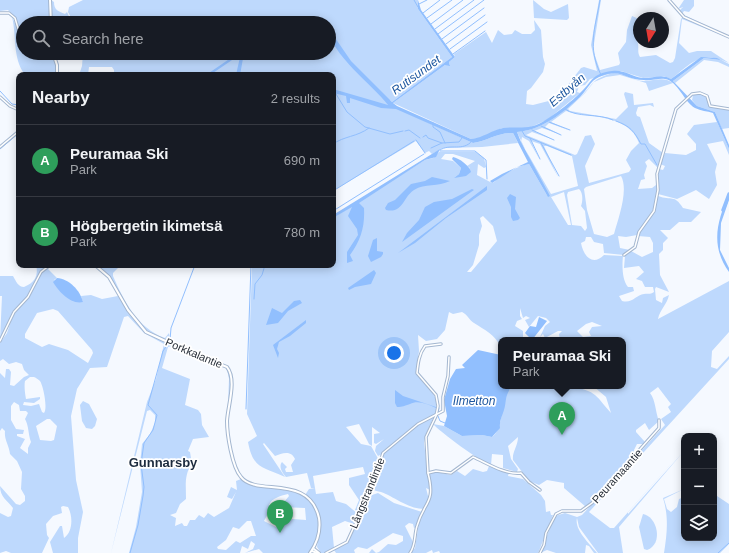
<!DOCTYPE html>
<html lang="en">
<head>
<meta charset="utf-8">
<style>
  :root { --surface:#171b24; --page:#20242c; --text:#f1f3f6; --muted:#9ea1a6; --line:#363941; --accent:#0f766e }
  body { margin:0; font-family:Helvetica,sans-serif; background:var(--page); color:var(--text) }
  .controls { position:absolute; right:12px; bottom:12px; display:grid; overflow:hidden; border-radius:8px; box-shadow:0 2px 10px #0003 }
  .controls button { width:36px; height:36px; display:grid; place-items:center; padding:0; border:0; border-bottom:1px solid var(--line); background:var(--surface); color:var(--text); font:20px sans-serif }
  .compass { position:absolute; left:633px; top:12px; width:36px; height:36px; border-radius:50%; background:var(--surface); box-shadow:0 2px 10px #0003; rotate:191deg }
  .you { position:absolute; left:394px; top:353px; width:14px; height:14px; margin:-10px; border:3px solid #fff; border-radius:50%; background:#1a73e8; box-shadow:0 0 0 6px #1a73e833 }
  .badge { display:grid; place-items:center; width:26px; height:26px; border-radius:50%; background:var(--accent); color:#fff; font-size:13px; font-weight:700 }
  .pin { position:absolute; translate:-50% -33px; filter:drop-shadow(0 1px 2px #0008) }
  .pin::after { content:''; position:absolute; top:21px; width:14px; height:12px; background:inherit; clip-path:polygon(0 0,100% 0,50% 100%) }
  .popup { position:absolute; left:498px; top:337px; width:128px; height:52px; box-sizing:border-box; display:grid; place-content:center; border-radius:8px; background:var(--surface); filter:drop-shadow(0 1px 3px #0005); font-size:13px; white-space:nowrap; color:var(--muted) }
  .popup b { font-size:15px; color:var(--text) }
  .popup::after { content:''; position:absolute; left:50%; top:100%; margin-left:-8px; border:8px solid transparent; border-top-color:var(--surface) }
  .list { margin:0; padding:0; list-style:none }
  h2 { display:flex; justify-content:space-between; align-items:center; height:52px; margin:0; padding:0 16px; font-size:17px }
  h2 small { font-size:13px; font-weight:400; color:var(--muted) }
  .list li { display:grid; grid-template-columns:26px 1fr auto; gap:12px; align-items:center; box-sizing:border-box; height:72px; padding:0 16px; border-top:1px solid var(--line) }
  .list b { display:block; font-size:15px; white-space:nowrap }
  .list p { margin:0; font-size:13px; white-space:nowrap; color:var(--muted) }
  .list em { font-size:13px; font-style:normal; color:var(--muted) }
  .icon { flex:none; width:22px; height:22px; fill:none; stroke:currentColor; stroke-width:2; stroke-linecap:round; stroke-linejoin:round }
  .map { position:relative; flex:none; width:729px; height:553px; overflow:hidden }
  .search { position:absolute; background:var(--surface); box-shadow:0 2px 10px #0003; left:16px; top:16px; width:320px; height:44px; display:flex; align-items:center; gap:10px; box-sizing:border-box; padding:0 14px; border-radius:22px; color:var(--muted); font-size:15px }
  .panel { position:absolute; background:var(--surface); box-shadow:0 2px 10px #0003; left:16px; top:72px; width:320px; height:196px; border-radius:8px }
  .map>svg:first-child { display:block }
  .green { fill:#bed9fd; fill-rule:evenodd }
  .water { fill:#91bffe }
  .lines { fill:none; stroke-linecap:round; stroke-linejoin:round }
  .stream { stroke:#91bffe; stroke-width:1 }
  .river { stroke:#91bffe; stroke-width:3.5 }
  .minor-casing { stroke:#a4b7d0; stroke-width:3.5 }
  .tertiary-casing { stroke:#a4b7d0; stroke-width:4 }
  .minor { stroke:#fff; stroke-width:1.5 }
  .tertiary { stroke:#fff; stroke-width:2 }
  .labels { text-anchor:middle; stroke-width:3.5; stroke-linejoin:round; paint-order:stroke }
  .street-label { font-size:11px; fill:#282f39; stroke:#fff }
  .water-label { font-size:12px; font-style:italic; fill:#1c569f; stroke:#fff }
  .quarter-label { font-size:13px; font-weight:bold; fill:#1c2b3e; stroke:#fff }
</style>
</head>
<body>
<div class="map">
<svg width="729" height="553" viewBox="0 0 729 553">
  <rect width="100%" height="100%" fill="#f5f9ff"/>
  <g class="green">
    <path d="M0 0H49L50 23H23V44L16 19 8 10 0 11Z"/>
    <path d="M51 0 54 2C54 10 58 11 65 14L67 12 72 23H52Z"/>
    <path d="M83 0H418V9L452 57 392 102 390 100 387 104 473 143C488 141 496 133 513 133L518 143 482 147 443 148 432 154 429 151 425 153 416 141 333 191V75H114V70L112 67H89L88 75H79L82 66 83 53 105 55 110 53H329V23H74L68 12 69 7Z"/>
    <path d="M533 0 544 9 551 12 568 4 569 18 567 20 534 18Z"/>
    <path d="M599 0H601L593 50 600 70 619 65 620 63 618 53 626 42 627 30 632 16 639 19C633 33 636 31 638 44 639 49 637 52 640 57L656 55 670 63 673 62 675 58 681 19 683 17 729 38 682 19 679 43 689 53 697 51H711L729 63C700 50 693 62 671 79L664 76 643 78 621 71 590 79 585 85 579 86 577 92 580 93 547 120 526 129 502 128 480 138 471 139 393 103 445 65H450L449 62 455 57 454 54 483 34 486 32 492 43 498 30 504 35 512 34 515 30 522 34H531L535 30 534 20 541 30 543 57 545 64 543 72 531 88 527 91 526 104 533 105 564 97 567 86 581 68 584 67 597 71 591 45Z"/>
    <path d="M684 0H694V6L689 12 684 11 682 14 729 36 683 16 679 11 683 7 678 9Z"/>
    <path d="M12 17C16 24 23 45 23 53H52L56 65V75H25C12 57 17 37 12 17Z"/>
    <path d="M704 58 720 60 729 64V67L718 62 704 60 675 83 673 81Z"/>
    <path d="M613 73C625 73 633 81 644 81 655 81 663 76 673 83L649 91 646 83 620 75 606 77 594 82 585 93 568 109 570 111 616 119 628 107 624 94 625 92 633 94 634 105 653 103 654 107 650 105 638 107 636 113 637 116 640 117 649 143 663 153 658 168 649 159 645 162 647 166 644 175 645 179 641 180 638 189 652 188 656 185C664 202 643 222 637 235L626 237 618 236 620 248 630 250 624 255 604 253 603 244 594 242 591 237H586L585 241 581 243C583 255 592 267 604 255L623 256C622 265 622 280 628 287H633L634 291 619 296 622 301C632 304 636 295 644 294 649 293 649 295 654 292L653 287H645L642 281 636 279 644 272 639 266 624 268 625 256 631 251 642 257 653 252V243L650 237 638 236 639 232 653 214 658 196C672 201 674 194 683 208L701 212 691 222H679L670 230H660L668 238 663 243V250L659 254 660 275 669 292 656 287 655 289 656 300 662 303 663 298 669 295C667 305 660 309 658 319L729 281V332L712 351 711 367 717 369 729 356V359L589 512 610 528H614L684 449 628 512V514L684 451 619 527 623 553H598L579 527 577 518C574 530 590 544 597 553H594L589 546 586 545 585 553H556L547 550 540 553 555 516 565 513 577 517 582 515 665 425 661 419 671 412 668 407 671 404 658 387 650 393C656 401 655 411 659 421L649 430 645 423 636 430V432L645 442 643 444H637L634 450V454L629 459 630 460 586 507 564 488V483L547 480 539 485 529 481 513 460C512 452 518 446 518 437L508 446 511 459 518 469 517 472 503 468V455L492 454 491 465C482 463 439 431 433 424L444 426 462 436 482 435 492 437C503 430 501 405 506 394 508 391 510 389 512 386 530 386 581 382 595 395 601 400 605 407 611 413L606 397 593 386H605L608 389 609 386H623V340H560L559 334 562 331H558L545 338 543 334 540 337 545 326 550 322 546 318 538 316 529 327 525 320 530 318 526 316 523 318 520 308V316L522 319 517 321 515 326 523 331V340H501V347C494 334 485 330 474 323 469 320 468 315 462 312L453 314 449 312 445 330 437 339 426 341 418 335 419 351 416 373 432 392 436 399V412L426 434 424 443 430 490 426 488 428 496 430 497 426 508C413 512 393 496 381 492 378 491 375 491 372 489L384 453 378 456 375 451 376 446 384 439 376 444 374 443V434L380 433 372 427V446L369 444 359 424 346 427 361 444 371 446 380 462 360 512 355 510 359 500 349 485V478L365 474 363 467 313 476 315 488H311L307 473 286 477C283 473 278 467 282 462L287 467 285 469 286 472H293L291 465 295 459C291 450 282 453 275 456L264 443 263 444 285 477C263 467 253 469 248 442L257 436 247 414 252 265H333V218L425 160 433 158 439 152H476L484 158 486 167 484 168 478 164 477 175 492 183C497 181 498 177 503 175 511 171 520 165 529 164L548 197 517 132C542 130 561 114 579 98 595 84 589 80 613 73ZM566 111C589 118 629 114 639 143L631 151 626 160 631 169 629 172 589 183 585 166 595 144 591 135 585 136 577 154 575 155 526 135 532 132 554 140 534 131 542 128 562 135 545 127 549 123 571 131 551 122ZM522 137 529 141 540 160 531 141 540 144 558 177 544 146H547L572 156 578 186 551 194 521 142ZM445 154H453L475 161 467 166 470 168 454 178 459 174 461 168 453 161 441 159ZM621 176C629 190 618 219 614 234L607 237 594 234 587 210 584 189 586 187ZM579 189C583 192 583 201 581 206L585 211 587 228 585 231 581 226 572 225 567 195 568 192ZM564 192 571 225H568L551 197ZM483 216 493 226 497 241 471 272H467L473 265 479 245V235L482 226 480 218ZM592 322 602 326 592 327 589 332 591 336 583 337 577 331 586 324Z"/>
    <path d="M698 93 707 97 709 106 729 110V128L722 129 715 112 697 106 692 100 693 96 690 98 689 97Z"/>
    <path d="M717 122 729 149V155L723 141 707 144 717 164 715 172 717 185 709 199 696 190 677 199 658 194 657 177 659 169 663 170 665 166 660 164 665 153 686 155 696 150V144L687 134 694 125Z"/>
    <path d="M36 265 46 266 38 275 27 297 13 311 0 340 2 296H0V276H13C16 281 18 287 24 287 34 283 39 276 36 265Z"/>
    <path d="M96 265H121L113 273V276C124 301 137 328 165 338L169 333 170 340 175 343 221 362 185 349 147 331 128 309 110 277Z"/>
    <path d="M47 268 57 278 54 280 83 302 81 296 91 295 102 299 118 296C126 308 134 323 146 332 159 342 225 363 229 371 233 380 229 395 228 405L229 379 227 369 218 364 195 357 172 346 168 347 162 368 190 379 185 405 198 410 201 414 202 425 209 437 193 439 188 451 190 452 192 464C184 474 186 486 186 499L180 504 176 513 170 515 176 518 175 526 182 523 184 526H187L190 520H195L199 515 204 518 208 513 214 517 229 508 236 492 232 499 227 497 231 487 237 490 236 481 241 479C264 497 314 477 318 522 319 533 316 544 308 553H263L259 549 245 553 253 549 255 544 251 541 248 549 242 546 240 553H129L136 527 142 492 140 464 142 444 150 434 155 423V415L150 410 147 411 111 553 147 402 156 379 164 344 144 333 128 316 124 317 107 367 90 368 77 389 71 416 76 480 83 512 78 538V553H53L50 542 60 526H62L64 538C73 532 73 516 68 507L63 506 61 507 62 513 53 516 46 524 47 535 49 538 42 553H11L6 551 0 553V513L8 517 11 516 13 508C7 500 0 497 0 486L16 504 20 505 25 501V496L21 489 22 472 17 461 10 454C9 445 4 440 5 431L2 428 0 431V373L5 378 6 369H9L11 372 10 385 14 386 24 377 29 375 24 370 22 364 16 362 9 364 3 359 0 361V343L7 333 13 315 29 296 41 274ZM53 309 58 311 92 350 93 353 88 363 68 350 49 344 42 347 25 338V334L37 313ZM30 377H34C35 377 39 380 40 381 43 385 48 408 44 413L42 412 39 404 31 406 23 405 24 402 34 403 40 399V397L26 399C25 394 24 386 25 381ZM14 402 19 405 20 411H26L28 413 25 419C29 426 28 434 31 442L28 448V454L20 448 25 439 17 436V434H23L24 430 16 429 11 420V406ZM47 419H50L57 426 54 440 51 441 40 440 36 426ZM288 494 289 496 280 507 305 508 306 520 292 519 278 528 264 521 271 508 269 505C272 498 280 496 288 494ZM247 521H251L256 536H251L240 543 236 541 226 550 218 549 217 547 226 540 233 527 239 529Z"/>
    <path d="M83 401 89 404 97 419 95 426 92 429 86 428 82 421 80 405Z"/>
    <path d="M489 466 509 472 508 476 523 479 541 495 545 501 546 512 550 511 551 515H553L539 551 538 553H440L439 551 433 553 432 550 426 553H411L415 548 419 522 432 495 429 474 437 472 451 475 457 471 465 476 473 469 483 472 487 471Z"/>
    <path d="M315 488 316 494 333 492 336 501 346 504 358 514 354 524 345 521 332 527 334 548 325 553H321L317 547C322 520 325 517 305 495L309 489Z"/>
    <path d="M684 489 664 499 667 509 671 512 677 507 679 499 684 497V538H714V494L729 504V544L720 553H664C667 534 669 517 663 498Z"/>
    <path d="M378 493 394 503 422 512 416 527 414 528 413 524 409 523 405 526 414 544 409 553H369L372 549 376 553 379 552 388 544 396 545 403 541V536L393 533 367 549 358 547 354 550 355 553H336L334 550 327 553 347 543 369 496Z"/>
    <path d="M643 514C657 516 664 544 647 550L644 549 639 527Z"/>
  </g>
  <g class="water">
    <path d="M418 0 421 10 455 57 449 62 450 66 445 65 393 103 397 106 471 139C483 138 492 130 503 128 521 126 530 131 547 119 558 112 571 102 581 92 593 81 591 74 612 71 623 69 631 76 642 78 652 79 661 73 671 79L701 57 717 58 729 64 720 60 704 58 673 81 697 106 715 112 729 145V149L713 113C707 111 701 111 695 108 684 102 678 81 665 79 658 78 651 81 644 80 625 80 621 67 599 77 590 81 587 90 580 97 563 113 542 130 517 132L521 142 550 196 548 197 529 164 517 167 492 183 490 181 502 174 528 162 513 133C496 133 488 141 473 143L396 109 381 108 350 98V103H347L346 96 333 93V89L388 105C374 86 329 53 329 29L351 61 392 102 452 57 418 9Z"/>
    <path d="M238 53H244L240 75H236L240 57 238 56 210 75H206Z"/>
    <path d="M440 149 436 157 425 160 359 203 364 208C365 226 361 240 350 255L353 261 347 263V252L358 235 357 229 348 216 352 207 333 218V215Z"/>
    <path d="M453 157C459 158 470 166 471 172L466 176 454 178 459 174 461 168 452 159Z"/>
    <path d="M432 177 450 181C438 187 425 183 414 190 403 197 403 214 386 210L385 208 388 203 395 200 411 184 425 181Z"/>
    <path d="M487 186V190L446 218 415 243 398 253Z"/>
    <path d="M472 189 474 190 471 192 402 242 407 233 419 220 425 207 434 202 452 199Z"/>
    <path d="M729 193V200L721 223 720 250 729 268V272C710 245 717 222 729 193Z"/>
    <path d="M510 194 516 197 515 209 520 218 518 220 513 221 511 217V207L507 198Z"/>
    <path d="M377 238V251L383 252V254L381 257 371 262 368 256 373 240Z"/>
    <path d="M374 270 376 273 371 284 355 287 349 290 348 288Z"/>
    <path d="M57 278C69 279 80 290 83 302 71 305 59 292 53 282Z"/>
    <path d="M300 300 302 303 288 311 278 323 266 325 272 308 282 313 294 301Z"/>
    <path d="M539 317 547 321 532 340 525 333 530 326 536 327Z"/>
    <path d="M306 320V323L290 336 279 342 277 349 279 353 278 358 273 345Z"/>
    <path d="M478 350 501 355V386H512C504 397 507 400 504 410 502 416 499 422 500 428L492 437 482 435 462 436 444 426 447 416 444 400 450 379 456 369 465 368 462 365Z"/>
    <path d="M395 390 403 396 436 407V408C427 404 418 400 410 404 404 406 403 407 397 407L395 403Z"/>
  </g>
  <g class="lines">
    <g class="stream">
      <path d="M414 0 418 7"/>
      <path d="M600 0C595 30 587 46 601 75"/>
      <path d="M419 4 427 0"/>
      <path d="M423 13 440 0"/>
      <path d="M427 18 452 0"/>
      <path d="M431 24 463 0"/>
      <path d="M435 29 474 0"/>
      <path d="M438 34 484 0"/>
      <path d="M442 39 484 8"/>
      <path d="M446 44 485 15"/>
      <path d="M450 49 487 22"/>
      <path d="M453 54 485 31"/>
      <path d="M258 75 260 73"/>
      <path d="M0 91 12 104 19 105"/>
      <path d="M336 94 347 112 365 127 390 134 403 131"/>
      <path d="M565 109C576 118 599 113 613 120"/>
      <path d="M616 121C630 126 634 131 641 144H645L657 165"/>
      <path d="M549 122 570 130"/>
      <path d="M433 123V127L440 132 445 143"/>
      <path d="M541 126 561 135"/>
      <path d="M532 130 554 140"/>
      <path d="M405 131 409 130 420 138"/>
      <path d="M522 131 525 136 571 155"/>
      <path d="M423 137 426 135 428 138 442 143"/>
      <path d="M530 138 540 159"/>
      <path d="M416 140 425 153"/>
      <path d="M541 143 559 176"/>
      <path d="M333 144C344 136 357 137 369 128"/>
      <path d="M431 148 442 143 459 142 462 138"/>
      <path d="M0 149 19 133"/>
      <path d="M440 150C450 143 463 152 472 141"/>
      <path d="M440 151H475L486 160 487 179"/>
      <path d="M333 191 414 141"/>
      <path d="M333 211 424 154"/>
      <path d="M254 299 255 284 262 275 265 265"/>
      <path d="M170 340 171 328 195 265"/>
      <path d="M246 409 251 265"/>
      <path d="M438 413 439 408"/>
      <path d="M438 416 440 421 445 423"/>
      <path d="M130 553 138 525 143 496 144 487 141 464 144 443 153 430 157 415 148 405 163 351 168 344"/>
      <path d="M718 553 729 543"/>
    </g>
    <path class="river" d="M723 210 729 194"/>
    <g class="minor-casing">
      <g id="minor">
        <path d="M669 0 684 17 729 37"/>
        <path d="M0 13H9L15 18 23 45"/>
        <path d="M0 97 10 106 19 110"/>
        <path d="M0 147 19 131"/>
        <path d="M624 255 635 247 639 232 654 211 658 190 657 174 676 109 692 94 700 93 707 96 710 106 729 109"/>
        <path d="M0 341 14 312 28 297 41 272 50 265"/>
        <path d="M428 473 426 437 436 416 438 406 436 395 417 373C418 363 419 354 425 346L441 344"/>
        <path d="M326 553 347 542 370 492 383 453 418 424 443 411V397L448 376 449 357"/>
        <path d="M410 553C416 545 414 535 417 526 424 501 436 504 428 473L436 471 451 473 473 457C487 463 505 475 521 473L529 482 540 490"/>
        <path d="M540 553 544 545 546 533 556 514 562 511H581L592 503 659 428V420"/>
      </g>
    </g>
    <g class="tertiary-casing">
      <g id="tertiary">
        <path d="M50 0 51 23"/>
        <path d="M53 53 57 65V75"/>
        <path d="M95 265 109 277 128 310 146 332 185 350 227 367C237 380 228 405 227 421 227 434 232 467 241 477 256 497 309 473 319 518 321 531 317 543 310 553"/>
        <path d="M314 549 319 553"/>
        <path d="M312 551 317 553"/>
      </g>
    </g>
    <use href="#minor" class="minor"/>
    <use href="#tertiary" class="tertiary"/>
  </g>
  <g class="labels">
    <g class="street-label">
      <text transform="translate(194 353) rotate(23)" y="4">Porkkalantie</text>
      <text transform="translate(617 476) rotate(-48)" y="4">Peuramaantie</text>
      <text transform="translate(367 493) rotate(-68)" y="4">Långstrandintie</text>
    </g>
    <g class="water-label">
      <text transform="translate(416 75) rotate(-36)" y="4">Rutisundet</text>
      <text transform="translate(567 90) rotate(-41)" y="4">Estbyån</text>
      <text x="474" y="405">Ilmetton</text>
    </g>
    <g class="quarter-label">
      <text x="163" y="467">Gunnarsby</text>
    </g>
  </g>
</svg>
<div class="controls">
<button>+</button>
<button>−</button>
<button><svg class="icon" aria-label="layers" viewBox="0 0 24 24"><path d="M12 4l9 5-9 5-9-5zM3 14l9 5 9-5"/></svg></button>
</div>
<svg class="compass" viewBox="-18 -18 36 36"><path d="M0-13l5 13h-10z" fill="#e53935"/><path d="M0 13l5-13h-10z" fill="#9ea1a6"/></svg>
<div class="you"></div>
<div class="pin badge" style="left:562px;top:435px;background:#2e9e5b">A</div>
<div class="popup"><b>Peuramaa Ski</b>Park</div>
<div class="pin badge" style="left:280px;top:533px;background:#2e9e5b">B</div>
<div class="search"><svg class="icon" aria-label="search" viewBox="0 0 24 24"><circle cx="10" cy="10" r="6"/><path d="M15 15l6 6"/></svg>Search here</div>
<section class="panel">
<h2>Nearby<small>2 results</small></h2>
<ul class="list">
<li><span class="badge" style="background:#2e9e5b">A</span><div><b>Peuramaa Ski</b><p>Park</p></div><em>690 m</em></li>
<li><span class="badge" style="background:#2e9e5b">B</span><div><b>Högbergetin ikimetsä</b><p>Park</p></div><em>780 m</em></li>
</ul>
</section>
</div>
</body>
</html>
